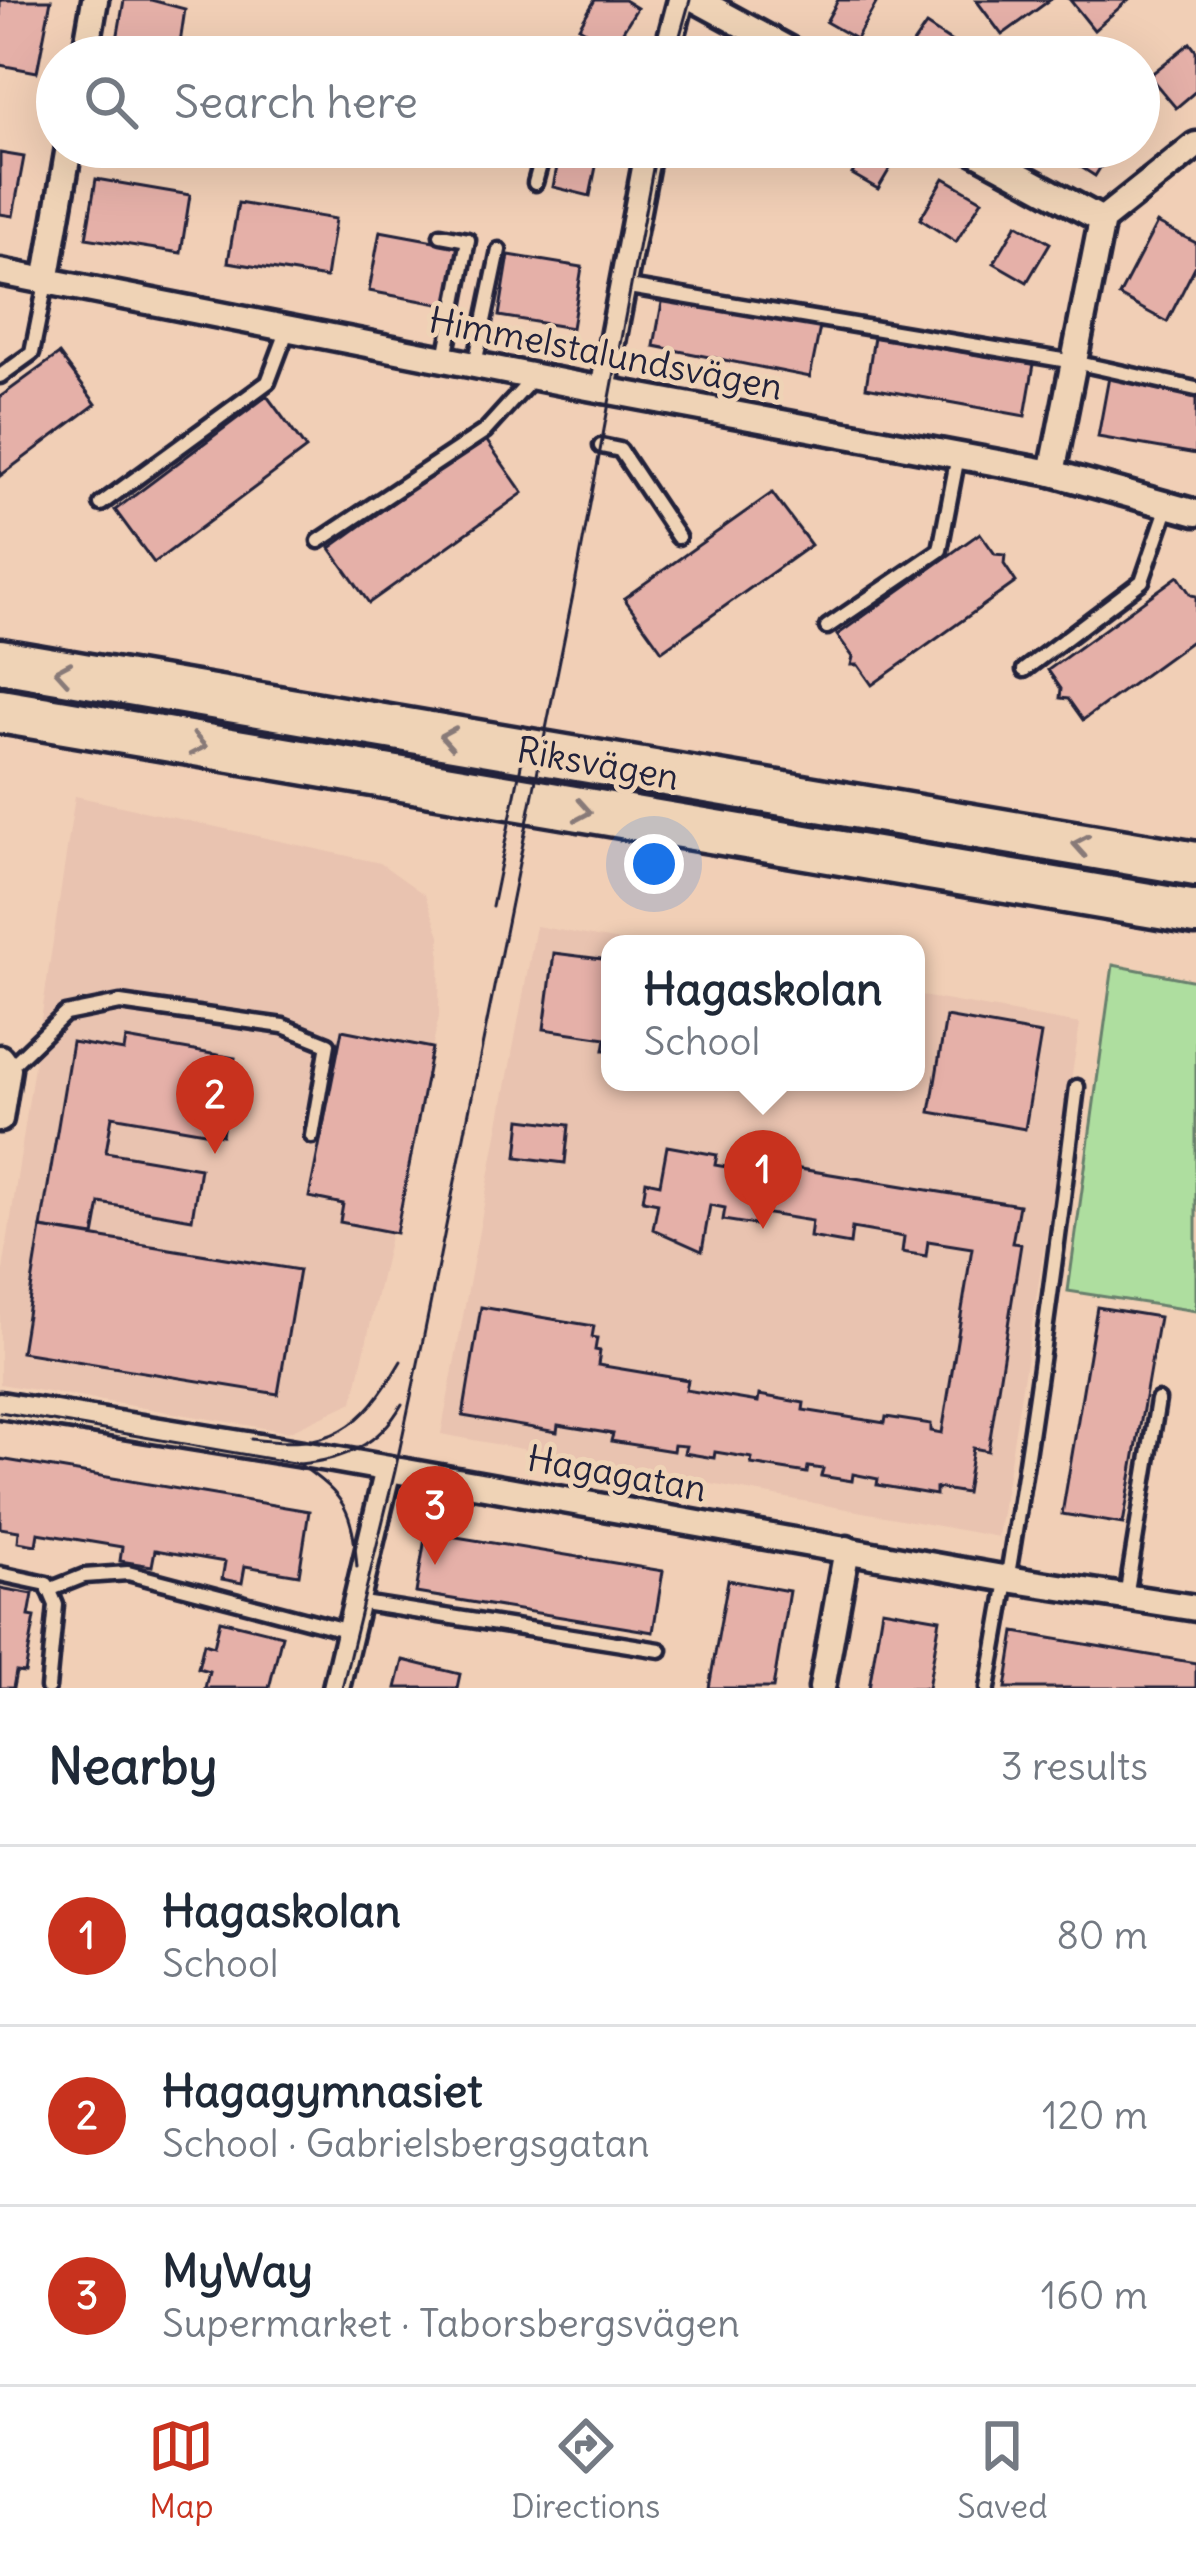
<!DOCTYPE html>
<html lang="en">
<head>
<meta charset="utf-8">
<style>
  :root { --surface:#fff; --page:#f6f6f7; --text:#1f2937; --muted:#747a83; --line:#e0e1e3; --accent:#c8321e }
  body { margin:0; font-family:Delius,sans-serif; background:var(--page); color:var(--text) }
  .you { position:absolute; left:654px; top:864px; width:42px; height:42px; margin:-30px; border:9px solid #fff; border-radius:50%; background:#1a73e8; box-shadow:0 0 0 18px #1a73e833 }
  .badge { display:grid; place-items:center; width:78px; height:78px; border-radius:50%; background:var(--accent); color:#fff; font-size:39px; font-weight:700 }
  .pin { position:absolute; translate:-50% -99px; filter:drop-shadow(0 3px 6px #0008) }
  .pin::after { content:''; position:absolute; top:63px; width:42px; height:36px; background:inherit; clip-path:polygon(0 0,100% 0,50% 100%) }
  .popup { position:absolute; left:601px; top:935px; width:324px; height:156px; box-sizing:border-box; display:grid; place-content:center; border-radius:24px; background:var(--surface); filter:drop-shadow(0 3px 9px #0005); font-size:39px; white-space:nowrap; color:var(--muted) }
  .popup b { font-size:45px; color:var(--text) }
  .popup::after { content:''; position:absolute; left:50%; top:100%; margin-left:-24px; border:24px solid transparent; border-top-color:var(--surface) }
  .list { margin:0; padding:0; list-style:none }
  h2 { display:flex; justify-content:space-between; align-items:center; height:156px; margin:0; padding:0 48px; font-size:51px }
  h2 small { font-size:39px; font-weight:400; color:var(--muted) }
  .list li { display:grid; grid-template-columns:78px 1fr auto; gap:36px; align-items:center; box-sizing:border-box; height:180px; padding:0 48px; border-top:3px solid var(--line) }
  .list b { display:block; font-size:45px; white-space:nowrap }
  .list p { margin:0; font-size:39px; white-space:nowrap; color:var(--muted) }
  .list em { font-size:39px; font-style:normal; color:var(--muted) }
  .icon { flex:none; width:66px; height:66px; fill:none; stroke:currentColor; stroke-width:2; stroke-linecap:round; stroke-linejoin:round }
  .map { position:relative; flex:none; width:1196px; height:1688px; overflow:hidden }
  .search { position:absolute; background:var(--surface); box-shadow:0 12px 48px #0002; left:36px; right:36px; top:36px; height:132px; display:flex; align-items:center; gap:30px; box-sizing:border-box; padding:0 42px; border-radius:66px; color:var(--muted); font-size:45px }
  .sheet { height:696px; background:var(--surface) }
  nav { display:flex; justify-content:space-around; align-items:center; box-sizing:border-box; height:168px; border-top:3px solid var(--line); background:var(--surface); font-size:33px; color:var(--muted) }
  nav a { display:grid; justify-items:center; gap:6px }
  nav .on { color:var(--accent) }
  .map>svg:first-child { display:block }
  .built { fill:#e9c3b0 }
  .green { fill:#aede9f; stroke:#68806d; stroke-width:3 }
  .building { fill:#e5b0a8; stroke:#22223b; stroke-width:3 }
  .lines { fill:none; stroke-linecap:round; stroke-linejoin:round }
  .service-casing { stroke:#22223b; stroke-width:21 }
  .minor-casing { stroke:#22223b; stroke-width:33 }
  .trunk-casing { stroke:#22223b; stroke-width:51 }
  .service { stroke:#efd3b6; stroke-width:12 }
  .minor { stroke:#efd3b6; stroke-width:24 }
  .trunk { stroke:#efd3b6; stroke-width:42 }
  .tram { stroke:#22223b; stroke-width:3 }
  .oneway { stroke:#887a78 }
  .labels { text-anchor:middle; stroke-width:10; stroke-linejoin:round; paint-order:stroke }
  .street-label { font-size:36px; fill:#22223b; stroke:#efd3b6 }
</style>
</head>
<body>
<div class="map">
<svg width="1196" height="1688" viewBox="0 0 1196 1688">
  <rect width="100%" height="100%" fill="#f1cfb6"/>
  <filter id="ink" filterUnits="userSpaceOnUse"><feTurbulence type="fractalNoise" baseFrequency=".00833" numOctaves="2"/><feDisplacementMap in="SourceGraphic" scale="24" xChannelSelector="R" yChannelSelector="G"/><feConvolveMatrix kernelMatrix="1 2 1 2 8 2 1 2 1" color-interpolation-filters="sRGB"/></filter>
  <g filter="url(#ink)">
    <g class="built">
      <path d="M75 796 380 863 425 895 440 935 439 1017 353 1402 288 1432 0 1384V1290Z"/>
      <path d="M536 926 636 944H610V1082H916V995L1080 1024 998 1537 441 1434Z"/>
    </g>
    <g class="green">
      <path d="M0 679 509 769 508 778 0 692Z"/>
      <path d="M571 779 1196 884V894L570 788Z"/>
      <path d="M1113 965 1196 981V1311L1068 1291Z"/>
    </g>
    <g class="building">
      <path d="M0 0H51L37 72 0 65Z"/>
      <path d="M124 0H151L185 9 178 57H114Z"/>
      <path d="M595 0H624L637 8 613 47 579 27Z"/>
      <path d="M838 0H878L856 39 826 22Z"/>
      <path d="M976 0H1050L1002 35Z"/>
      <path d="M1070 0H1128L1094 30Z"/>
      <path d="M926 25 958 46 951 57H904Z"/>
      <path d="M1190 43 1196 51V91L1176 108 1149 76Z"/>
      <path d="M561 147H600L590 196 553 187Z"/>
      <path d="M868 147H885L898 155 878 189 852 174Z"/>
      <path d="M1062 147H1113L1095 176 1059 153Z"/>
      <path d="M0 153 24 157 13 216 0 214Z"/>
      <path d="M944 178 982 200 956 242 920 219Z"/>
      <path d="M96 179 190 195 181 253 86 238Z"/>
      <path d="M238 203 335 219 326 278 228 262Z"/>
      <path d="M1157 223 1196 243V265L1167 322 1119 296Z"/>
      <path d="M1017 224 1050 243 1027 282 994 263Z"/>
      <path d="M380 231 461 246 449 306 369 291Z"/>
      <path d="M509 255 582 267 572 328 499 316Z"/>
      <path d="M663 297 820 327 810 377 654 346Z"/>
      <path d="M874 337 1034 364 1025 416 866 387Z"/>
      <path d="M59 354 96 404 0 476V397Z"/>
      <path d="M1109 377 1196 395V454L1098 437Z"/>
      <path d="M267 396 306 449 154 563 115 510Z"/>
      <path d="M484 437 523 493 369 603 330 548Z"/>
      <path d="M772 493 811 545 662 651 624 598Z"/>
      <path d="M980 533 995 554 1005 555 1004 564 1016 582 872 685 858 665H851L853 657 837 635Z"/>
      <path d="M1178 576 1191 595 1196 596V638L1083 720 1068 699 1060 698 1061 689 1048 670Z"/>
      <path d="M554 953 610 960V1050H604L606 1038 544 1029Z"/>
      <path d="M946 1017 1041 1034 1025 1129 930 1112Z"/>
      <path d="M342 1030 432 1048 396 1233 340 1222 343 1204 309 1197Z"/>
      <path d="M126 1039 235 1058 222 1135 112 1116 106 1152 200 1168 192 1219 100 1203 94 1236 41 1228 72 1042 124 1051Z"/>
      <path d="M521 1119 569 1125 565 1163 517 1157Z"/>
      <path d="M667 1146 717 1155 715 1165 732 1168 733 1158 1019 1205 1012 1243 1021 1244 988 1451 973 1448 966 1493 936 1488V1495L877 1485 878 1479 853 1474 852 1481 821 1476 823 1469 808 1467 807 1473 751 1464 752 1458 715 1452 714 1458 684 1453 686 1446 674 1445 673 1451 611 1441 613 1434 558 1425 557 1432 463 1416 481 1307 594 1326 592 1337 597 1338 595 1350 600 1351 598 1365 688 1380 686 1390 758 1402 759 1395 804 1403 803 1410 885 1423 886 1417 931 1424V1431L942 1433 972 1248 928 1241 926 1256 902 1252 904 1237 852 1228 850 1244 810 1237 812 1221 756 1212 755 1225 723 1220 725 1208 710 1205 702 1251 653 1229 658 1203 643 1200 646 1181 660 1184Z"/>
      <path d="M41 1228 299 1270 278 1394 21 1352Z"/>
      <path d="M1097 1307 1159 1317 1123 1524 1062 1514Z"/>
      <path d="M0 1459 309 1511 299 1575 245 1566 242 1583 222 1579 225 1562 155 1550 152 1566 120 1561 122 1547 38 1533 36 1545 18 1542 19 1531 0 1528Z"/>
      <path d="M426 1532 663 1571 653 1632 416 1593Z"/>
      <path d="M728 1580 789 1591 773 1688H709Z"/>
      <path d="M0 1588 33 1594 29 1616 35 1617 25 1673 16 1672 13 1688H0Z"/>
      <path d="M882 1609 940 1619 928 1688H869Z"/>
      <path d="M220 1620 282 1635 269 1688H205L209 1671 198 1668 204 1643 214 1646Z"/>
      <path d="M1015 1632 1196 1663V1688H1006Z"/>
      <path d="M403 1660 460 1674 457 1688H396Z"/>
    </g>
    <g class="lines">
      <g class="service-casing">
        <g id="service">
          <path d="M535 183 545 147"/>
          <path d="M441 235 468 240 445 358"/>
          <path d="M623 286 1074 362 1196 389"/>
          <path d="M475 364 499 250"/>
          <path d="M0 376 32 353 46 283"/>
          <path d="M601 446 620 450 678 537"/>
          <path d="M101 504 268 382 288 329"/>
          <path d="M319 541 485 431 533 378"/>
          <path d="M827 627 940 550 958 456"/>
          <path d="M1024 670 1142 581 1168 506"/>
          <path d="M8 1069 65 1014 120 1003 283 1026 328 1044 312 1136"/>
          <path d="M0 1574 47 1584 56 1605 48 1688"/>
          <path d="M49 1590 84 1576 128 1573 349 1631"/>
          <path d="M1126 1597 1158 1400"/>
          <path d="M357 1602 660 1650"/>
          <path d="M988 1688C1025 1489 1052 1288 1077 1087"/>
        </g>
      </g>
      <g class="minor-casing">
        <g id="minor">
          <path d="M697 0 802 57"/>
          <path d="M85 57 95 0"/>
          <path d="M666 57 681 0"/>
          <path d="M967 147 1102 220"/>
          <path d="M0 272 577 385 1052 473 1196 513"/>
          <path d="M46 282 69 147"/>
          <path d="M603 390 649 147"/>
          <path d="M1052 473 1102 220 1196 145"/>
          <path d="M0 1058 8 1069 0 1119"/>
          <path d="M0 1405 333 1459 1008 1579 1196 1608"/>
          <path d="M336 1688 388 1469"/>
          <path d="M822 1688 847 1549"/>
        </g>
      </g>
      <g class="trunk-casing">
        <g id="trunk">
          <path d="M0 661 1196 864"/>
          <path d="M0 711 1196 913"/>
        </g>
      </g>
      <use href="#service" class="service"/>
      <use href="#minor" class="minor"/>
      <use href="#trunk" class="trunk"/>
      <g class="tram">
        <path d="M674 57 690 0"/>
        <path d="M492 907 528 731"/>
        <path d="M0 1412 299 1464C344 1460 379 1445 402 1404"/>
        <path d="M251 1439C332 1450 361 1430 401 1361"/>
        <path d="M299 1464C346 1497 352 1509 357 1567"/>
        <path d="M342 1688 395 1471 423 1340 573 595 657 147"/>
      </g>
    </g>
    <defs><path id="oneway-chevron" d="M-2-3.5L2.5 0L-2 3.5" fill="none" stroke-width="1.6" stroke-linecap="round" stroke-linejoin="round" transform="scale(3)"/></defs>
    <g class="oneway">
      <use href="#oneway-chevron" transform="translate(63 672) rotate(-170)"/>
      <use href="#oneway-chevron" transform="translate(448 737) rotate(-170)"/>
      <use href="#oneway-chevron" transform="translate(198 745) rotate(10)"/>
      <use href="#oneway-chevron" transform="translate(583 811) rotate(10)"/>
      <use href="#oneway-chevron" transform="translate(1081 845) rotate(-170)"/>
    </g>
  </g>
  <g class="labels">
    <g class="street-label">
      <text transform="translate(606 353) rotate(11)" y="13">Himmelstalundsvägen</text>
      <text transform="translate(598 763) rotate(10)" y="13">Riksvägen</text>
      <text transform="translate(617 1473) rotate(10)" y="13">Hagagatan</text>
    </g>
  </g>
</svg>
<div class="you"></div>
<div class="pin badge" style="left:763px;top:1229px">1</div>
<div class="popup"><b>Hagaskolan</b>School</div>
<div class="pin badge" style="left:215px;top:1154px">2</div>
<div class="pin badge" style="left:435px;top:1565px">3</div>
<div class="search"><svg class="icon" aria-label="search" viewBox="0 0 24 24"><circle cx="10" cy="10" r="6"/><path d="M15 15l6 6"/></svg>Search here</div>
</div>
<section class="sheet">
<h2>Nearby<small>3 results</small></h2>
<ul class="list">
<li><span class="badge">1</span><div><b>Hagaskolan</b><p>School</p></div><em>80 m</em></li>
<li><span class="badge">2</span><div><b>Hagagymnasiet</b><p>School · Gabrielsbergsgatan</p></div><em>120 m</em></li>
<li><span class="badge">3</span><div><b>MyWay</b><p>Supermarket · Taborsbergsvägen</p></div><em>160 m</em></li>
</ul>
</section>
<nav>
<a class="on"><svg class="icon" aria-label="map" viewBox="0 0 24 24"><path d="M3 6l6-2 6 2 6-2v14l-6 2-6-2-6 2zM9 4v14M15 6v14"/></svg>Map</a>
<a><svg class="icon" aria-label="directions" viewBox="0 0 24 24"><path d="M12 3l9 9-9 9-9-9zM9 14v-3h6M13 9l2 2-2 2"/></svg>Directions</a>
<a><svg class="icon" aria-label="saved" viewBox="0 0 24 24"><path d="M7 4h10v16l-5-4-5 4z"/></svg>Saved</a>
</nav>
</body>
</html>
